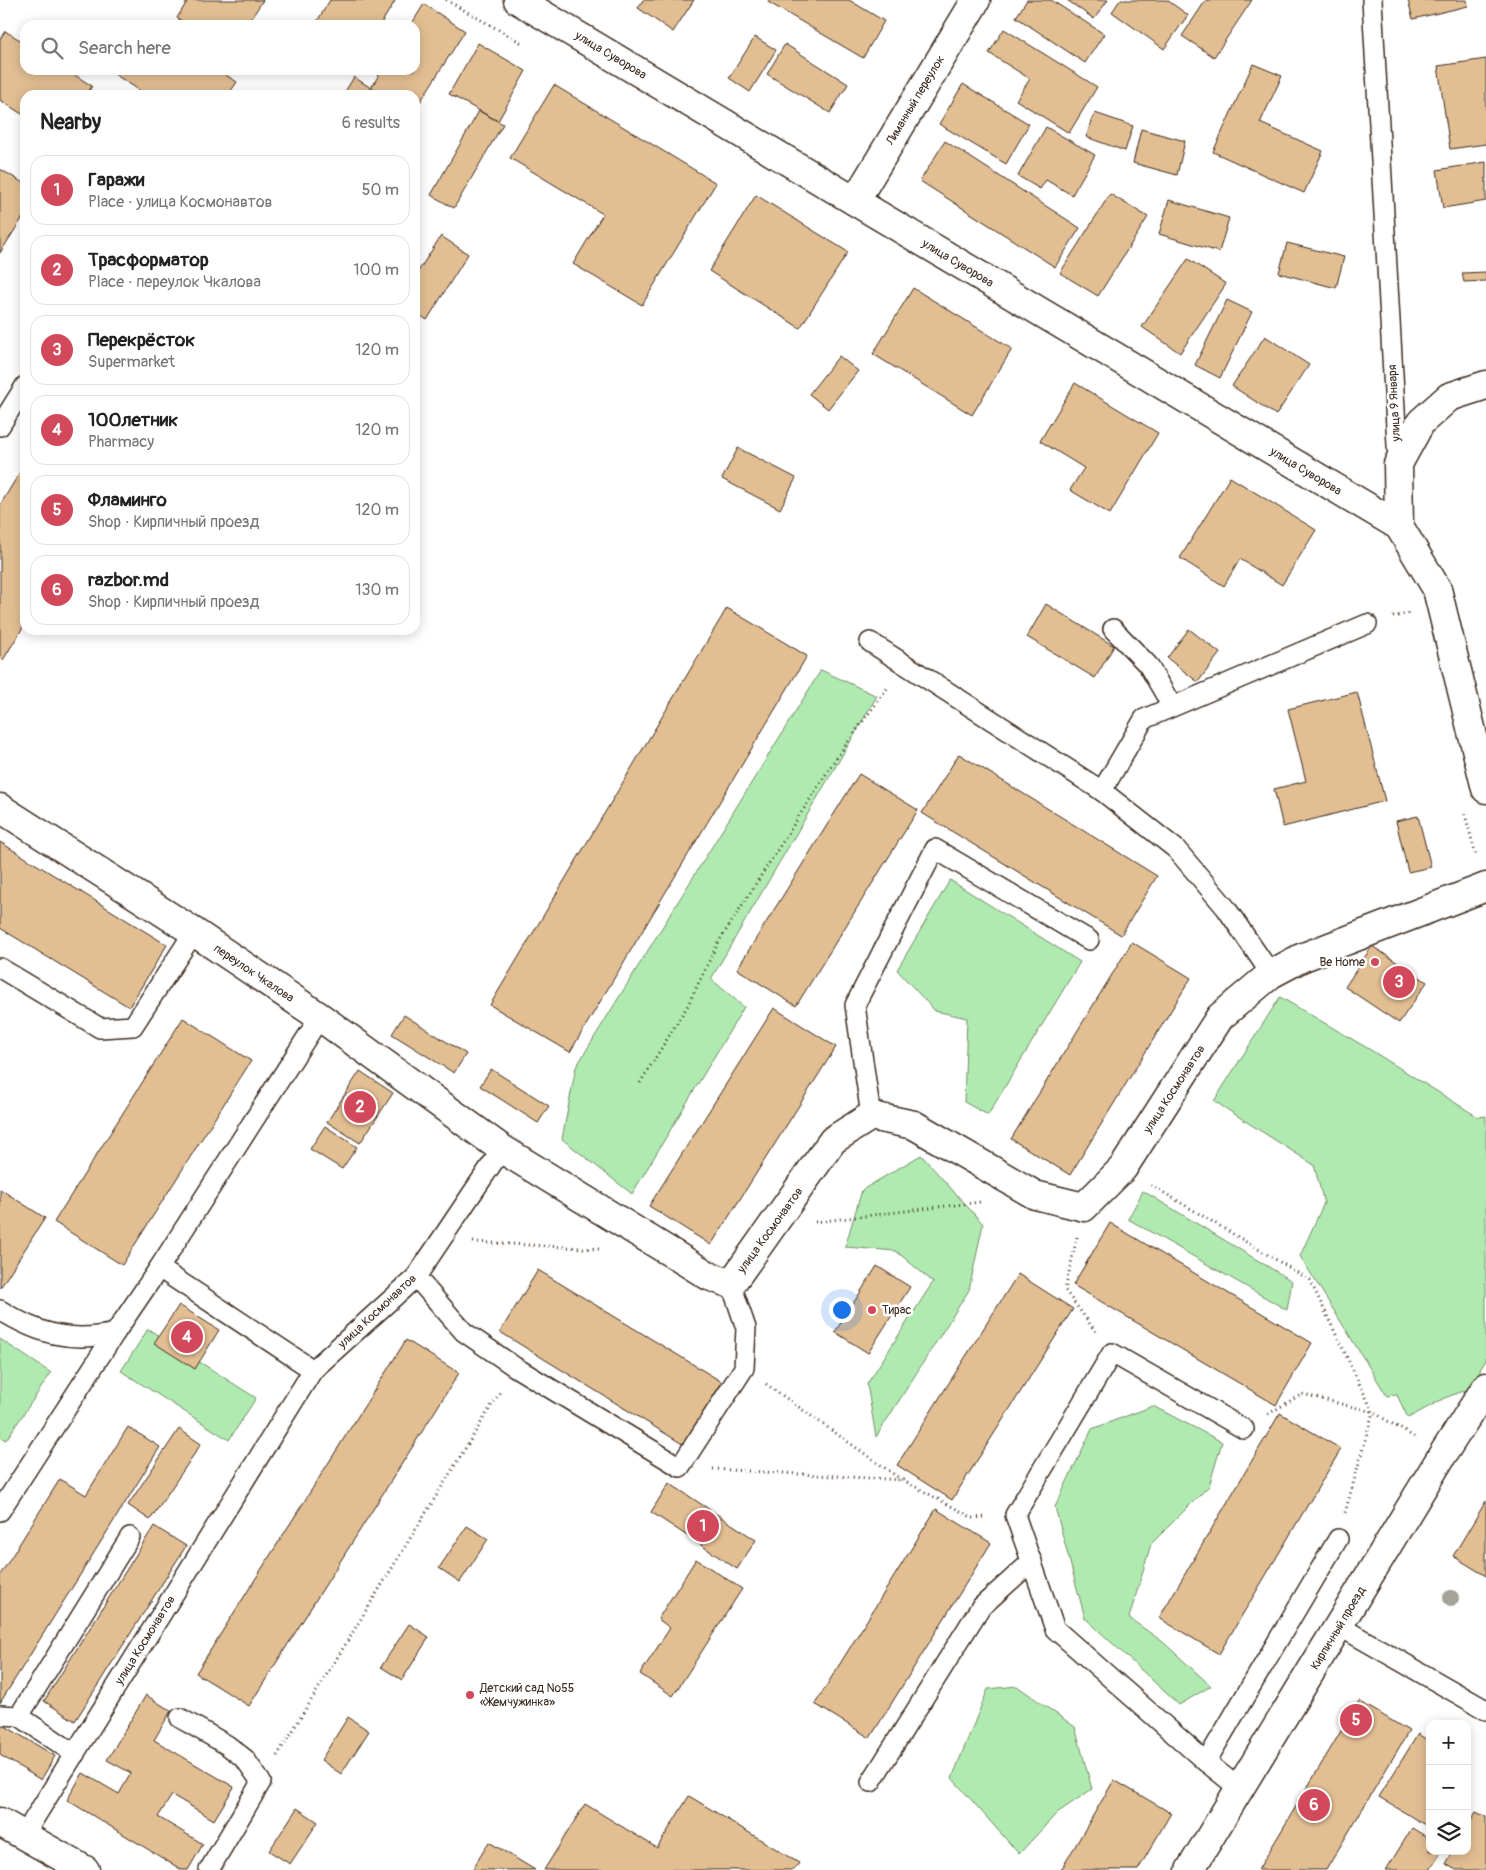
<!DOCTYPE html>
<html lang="en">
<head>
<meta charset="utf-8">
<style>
  :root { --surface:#fff; --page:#f2f2f2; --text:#222; --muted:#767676; --line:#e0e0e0; --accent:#d1495b }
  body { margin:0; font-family:Pangolin,sans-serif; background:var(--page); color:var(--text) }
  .controls { position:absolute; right:15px; bottom:15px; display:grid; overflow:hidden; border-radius:10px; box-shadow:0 2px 12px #0003 }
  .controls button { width:45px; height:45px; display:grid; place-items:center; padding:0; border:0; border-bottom:1px solid var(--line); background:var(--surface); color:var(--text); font:25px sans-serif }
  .you { position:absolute; left:841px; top:1309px; width:18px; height:18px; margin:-12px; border:4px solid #fff; border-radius:50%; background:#1a73e8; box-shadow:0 0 0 8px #1a73e833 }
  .badge { display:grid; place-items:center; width:32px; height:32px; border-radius:50%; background:var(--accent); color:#fff; font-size:16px; font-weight:700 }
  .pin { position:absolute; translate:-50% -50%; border:2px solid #fff; box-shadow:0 1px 5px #0006 }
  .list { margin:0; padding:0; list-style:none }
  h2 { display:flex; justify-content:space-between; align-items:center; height:65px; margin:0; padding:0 20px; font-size:21px }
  h2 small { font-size:16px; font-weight:400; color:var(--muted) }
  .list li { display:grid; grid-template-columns:32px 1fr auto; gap:15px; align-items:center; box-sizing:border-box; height:70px; margin:0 10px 10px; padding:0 10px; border:1px solid var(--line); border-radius:15px }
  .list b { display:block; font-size:19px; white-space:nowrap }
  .list p { margin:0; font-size:16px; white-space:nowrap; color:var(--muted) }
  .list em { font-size:16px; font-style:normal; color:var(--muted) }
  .icon { flex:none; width:28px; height:28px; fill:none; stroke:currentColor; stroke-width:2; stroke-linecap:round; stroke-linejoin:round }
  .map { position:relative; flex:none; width:1486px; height:1870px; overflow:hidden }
  .search { position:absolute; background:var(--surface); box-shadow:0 2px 12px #0003; left:20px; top:20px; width:400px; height:55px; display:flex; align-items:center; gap:12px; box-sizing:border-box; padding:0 18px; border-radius:15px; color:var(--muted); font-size:19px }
  .panel { position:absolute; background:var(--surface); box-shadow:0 2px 12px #0003; left:20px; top:90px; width:400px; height:545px; border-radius:15px }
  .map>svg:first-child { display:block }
  .green { fill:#afebb0; stroke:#758a67 }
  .building { fill:#e2be93; stroke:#3b2a1e }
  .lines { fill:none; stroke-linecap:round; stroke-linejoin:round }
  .lane-casing { stroke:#3b2a1e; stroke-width:22 }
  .street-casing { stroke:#3b2a1e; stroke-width:31 }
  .path { stroke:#3b2a1e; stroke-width:3; stroke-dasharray:1 4; stroke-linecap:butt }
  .lane { stroke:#fff; stroke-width:19 }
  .street { stroke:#fff; stroke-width:28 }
  .tree { fill:#a3a497 }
  .poi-dot { fill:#d1495b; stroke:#fff; stroke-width:2 }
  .labels { text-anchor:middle; stroke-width:5; stroke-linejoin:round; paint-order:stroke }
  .street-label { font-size:12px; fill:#3b2a1e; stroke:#fff }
  .poi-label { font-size:12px; fill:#3b2a1e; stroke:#fff; text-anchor:start }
</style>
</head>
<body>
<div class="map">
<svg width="1486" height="1870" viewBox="0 0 1486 1870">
  <rect width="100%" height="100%" fill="#fff"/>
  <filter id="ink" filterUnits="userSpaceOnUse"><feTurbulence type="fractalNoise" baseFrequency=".02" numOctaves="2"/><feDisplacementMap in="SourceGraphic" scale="10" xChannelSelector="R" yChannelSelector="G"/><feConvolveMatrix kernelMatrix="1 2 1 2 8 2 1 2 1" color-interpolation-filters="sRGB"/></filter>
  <g filter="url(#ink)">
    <g class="green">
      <path d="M821 670 877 696 711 979 744 1007 632 1194 562 1139 576 1067Z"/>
      <path d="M950 880 1080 962 988 1115 964 1102 967 1018 935 1011 897 970Z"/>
      <path d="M1280 997 1369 1049 1478 1117 1486 1116V1360L1480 1370 1481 1385 1447 1397 1408 1418 1397 1395 1387 1396 1300 1256 1324 1203 1314 1165 1214 1101Z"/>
      <path d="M921 1155 983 1224 969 1290 876 1437 867 1384 933 1282 896 1251 845 1247 862 1190Z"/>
      <path d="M1143 1191 1292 1281 1287 1310 1128 1219Z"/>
      <path d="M148 1329 256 1398 229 1440 121 1371Z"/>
      <path d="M0 1339 51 1373 6 1440 0 1437Z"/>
      <path d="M1153 1406 1222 1442 1209 1486 1151 1544 1129 1618 1163 1642 1211 1686 1179 1705 1085 1618 1055 1507 1092 1429Z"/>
      <path d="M1017 1686 1075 1727 1092 1789 1057 1813 1019 1854 952 1778 988 1689Z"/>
    </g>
    <g class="building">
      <path d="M188 0H263L247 25H188L177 18Z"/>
      <path d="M330 0H393L395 1 380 25H315Z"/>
      <path d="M643 0H694L673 32 638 8Z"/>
      <path d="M769 0H849L884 21 863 58 768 2Z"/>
      <path d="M1027 0H1051L1104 34 1085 63 1016 17Z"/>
      <path d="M1067 0H1108L1094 19Z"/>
      <path d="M1120 0H1167L1188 15 1164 49 1112 12Z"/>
      <path d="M1206 0H1252L1214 57 1182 36Z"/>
      <path d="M1408 0H1467L1468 6 1413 19Z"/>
      <path d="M424 4 465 31 415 110V95H381L371 88 382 70H415V25H411Z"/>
      <path d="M1004 29 1097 87 1069 133 1016 100 1030 79 989 53Z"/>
      <path d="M5 31 25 43V70H67L92 86 86 95H25V116L0 100V39Z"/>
      <path d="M755 37 776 50 750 92 729 78Z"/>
      <path d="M478 43 526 71 498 121 449 94Z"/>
      <path d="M785 44 848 84 830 113 767 74Z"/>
      <path d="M1486 59V144L1450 149 1438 66Z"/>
      <path d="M1253 64 1282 76 1260 123 1323 151 1304 193 1213 152Z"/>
      <path d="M112 70H218L237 82 228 95H147L111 72Z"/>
      <path d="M354 77 371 88 381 95H343Z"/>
      <path d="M963 84 1029 124 1006 164 939 124Z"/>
      <path d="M554 85 716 183 642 305 573 264 603 214 510 158Z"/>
      <path d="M479 111 503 124 454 208 431 195Z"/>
      <path d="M1095 113 1133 126 1125 151 1086 137Z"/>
      <path d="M1046 127 1095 155 1072 195 1046 180 1040 189 1018 176Z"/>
      <path d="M1141 129 1185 141 1177 175 1133 163Z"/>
      <path d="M945 141 1080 228 1055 267 920 181Z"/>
      <path d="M1486 162V201L1443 208 1437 170Z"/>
      <path d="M0 169 25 184V214L0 253Z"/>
      <path d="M1110 194 1148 217 1098 296 1060 273Z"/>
      <path d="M756 195 848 252 800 328 709 271Z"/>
      <path d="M1169 200 1229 218 1219 252 1159 234Z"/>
      <path d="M441 236 468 254 427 320 415 312V276Z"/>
      <path d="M1287 243 1344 257 1336 288 1279 273Z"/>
      <path d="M1188 259 1226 284 1180 353 1142 327Z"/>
      <path d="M1486 272V281L1464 282 1462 273Z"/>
      <path d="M913 288 1012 349 972 415 873 354Z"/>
      <path d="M1227 300 1252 312 1220 378 1195 365Z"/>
      <path d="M1265 336 1309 365 1276 415 1232 386Z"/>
      <path d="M839 356 858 371 828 409 809 394Z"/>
      <path d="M1075 383 1158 433 1110 514 1070 490 1084 468 1040 441Z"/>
      <path d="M738 448 796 478 780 509 722 479Z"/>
      <path d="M25 464V624L3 660 0 658V505Z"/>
      <path d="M1230 477 1316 530 1282 585 1240 559 1224 586 1180 558Z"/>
      <path d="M1046 604 1114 646 1095 678 1027 637Z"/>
      <path d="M727 608 807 656 570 1052 490 1005Z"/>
      <path d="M1189 629 1220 653 1198 682 1167 658Z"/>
      <path d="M1357 692 1385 801 1283 827 1274 789 1306 781 1288 709Z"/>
      <path d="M959 754 1157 876 1121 935 922 813Z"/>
      <path d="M859 774 918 810 796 1006 737 969Z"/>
      <path d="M1418 816 1431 867 1408 872 1396 821Z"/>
      <path d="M0 842 167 945 129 1007 0 928Z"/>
      <path d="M1132 942 1191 978 1070 1175 1011 1139Z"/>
      <path d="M1372 946 1427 982 1399 1023 1345 987Z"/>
      <path d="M774 1008 836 1047 711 1245 649 1206Z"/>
      <path d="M404 1015 466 1054 454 1073 392 1034Z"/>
      <path d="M183 1018 251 1061 122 1265 54 1222Z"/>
      <path d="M491 1069 549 1106 538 1123 480 1086Z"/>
      <path d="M360 1071 393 1093 360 1143 327 1122Z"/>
      <path d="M325 1126 357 1147 342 1169 310 1149Z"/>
      <path d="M0 1189 45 1218 0 1288Z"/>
      <path d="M1110 1223 1312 1343 1276 1405 1073 1285Z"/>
      <path d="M877 1266 910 1287 868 1353 835 1332Z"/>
      <path d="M538 1270 722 1382 684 1445 500 1332Z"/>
      <path d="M1018 1274 1073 1309 952 1500 897 1465Z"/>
      <path d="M179 1305 219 1330 195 1369 154 1343Z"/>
      <path d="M406 1340 459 1373 249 1706 196 1673Z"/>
      <path d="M1280 1413 1341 1449 1219 1654 1159 1618Z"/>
      <path d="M128 1427 160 1447 0 1703V1575L60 1479 86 1495Z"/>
      <path d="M179 1429 201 1444 150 1520 128 1505Z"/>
      <path d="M669 1483 756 1540 737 1569 651 1512Z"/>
      <path d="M1486 1501V1576L1453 1556Z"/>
      <path d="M936 1509 991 1543 870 1738 815 1704Z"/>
      <path d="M154 1526 186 1546 75 1721 44 1701Z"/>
      <path d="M467 1526 488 1539 460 1582 439 1568Z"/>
      <path d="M696 1559 742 1589 673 1696 640 1674 670 1628 658 1619Z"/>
      <path d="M409 1624 429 1637 402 1680 381 1667Z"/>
      <path d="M146 1695 171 1711 154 1740 234 1787 214 1820 172 1795 158 1817 203 1844 188 1870H182L67 1800 83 1773 119 1794 131 1773 107 1760Z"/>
      <path d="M1359 1701 1409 1731 1326 1870H1258Z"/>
      <path d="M348 1717 369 1731 341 1774 321 1760Z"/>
      <path d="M0 1723 55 1756 41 1780 0 1755Z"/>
      <path d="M1418 1734 1430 1742V1828L1379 1797Z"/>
      <path d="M1114 1780 1171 1813 1138 1870H1061Z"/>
      <path d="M689 1796 799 1863 794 1870H544L585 1804 657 1848Z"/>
      <path d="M297 1808 318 1822 290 1864 269 1851Z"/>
      <path d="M1476 1812 1486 1817V1870H1456L1446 1864 1453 1851H1467V1827Z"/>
      <path d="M1412 1828 1430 1839V1851H1442L1430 1870H1386Z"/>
      <path d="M489 1842 535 1870H472Z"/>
    </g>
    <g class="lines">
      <g class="lane-casing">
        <g id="lane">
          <path d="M1372 0 1398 463"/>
          <path d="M0 426 25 386"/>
          <path d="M1113 629 1148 665 1172 706"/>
          <path d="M870 642 1102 791 1176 849 1226 908 1271 974"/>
          <path d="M1102 791 1144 719 1367 624"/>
          <path d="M0 968 100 1028 133 1026 194 932"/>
          <path d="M871 1116 855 1005 935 849 1089 940"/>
          <path d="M159 1268 313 1370"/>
          <path d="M416 1277 464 1332 515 1367 680 1467 744 1368 746 1328 731 1284"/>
          <path d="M0 1310C38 1334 70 1343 115 1333L159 1268 320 1017"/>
          <path d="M0 1511 115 1333"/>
          <path d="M1339 1626 1486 1710"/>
          <path d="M0 1715 19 1716 75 1754"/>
          <path d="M19 1716 130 1537"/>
          <path d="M180 1718 227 1745 245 1759 261 1782 209 1870"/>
          <path d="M1206 1762 1338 1539"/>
          <path d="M871 1782 980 1608 1032 1561"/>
          <path d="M1240 1789 1206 1762 1055 1629 1015 1515 1112 1353 1244 1429"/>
          <path d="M24 1835 313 1370 416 1277 502 1149"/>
        </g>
      </g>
      <g class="street-casing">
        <g id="street">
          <path d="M518 0 1399 526"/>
          <path d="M855 201 976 0"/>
          <path d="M1486 385 1449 397 1421 422 1398 464 1399 526 1437 589 1486 789"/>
          <path d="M0 808 194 932 320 1017 502 1149 709 1276 731 1284 833 1140 871 1116 914 1125 1035 1195 1084 1207 1123 1168 1220 1017 1271 974 1301 958 1486 887"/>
          <path d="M0 1822 85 1870"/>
          <path d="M1190 1870 1443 1454 1486 1387"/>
        </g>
      </g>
      <g class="path">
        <path d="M446 0 522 43"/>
        <path d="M1393 617 1409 613"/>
        <path d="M1465 814 1476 856"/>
        <path d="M640 1083 688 1005 718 943 835 760 888 687"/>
        <path d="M1151 1185 1310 1280 1373 1412 1345 1513"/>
        <path d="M815 1222 980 1202"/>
        <path d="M1077 1237 1065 1290 1096 1332"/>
        <path d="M473 1242 599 1249"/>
        <path d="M766 1384 902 1480"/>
        <path d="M1268 1414 1302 1394 1373 1412 1414 1437"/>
        <path d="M713 1469 903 1480 973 1518 987 1517"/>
        <path d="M277 1756 501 1390"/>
      </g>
      <use href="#lane" class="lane"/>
      <use href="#street" class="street"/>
    </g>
    <circle class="tree" cx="1451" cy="1598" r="8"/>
  </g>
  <g class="poi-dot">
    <circle cx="1375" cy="962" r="5"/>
    <circle cx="872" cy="1310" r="5"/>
    <circle cx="470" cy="1695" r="5"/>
  </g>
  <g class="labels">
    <g class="street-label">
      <text transform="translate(611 55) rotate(31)" y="4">улица Суворова</text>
      <text transform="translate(915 100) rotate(-59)" y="4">Лиманный переулок</text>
      <text transform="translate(958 263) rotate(31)" y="4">улица Суворова</text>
      <text transform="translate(1394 403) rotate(-93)" y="4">улица 9 Января</text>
      <text transform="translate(1306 471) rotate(31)" y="4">улица Суворова</text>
      <text transform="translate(254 973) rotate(34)" y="4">переулок Чкалова</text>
      <text transform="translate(1174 1089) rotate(-57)" y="4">улица Космонавтов</text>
      <text transform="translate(770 1230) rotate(-54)" y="4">улица Космонавтов</text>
      <text transform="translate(377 1311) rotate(-43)" y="4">улица Космонавтов</text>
      <text transform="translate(1338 1628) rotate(-59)" y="4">Кирпичный проезд</text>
      <text transform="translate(145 1640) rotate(-58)" y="4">улица Космонавтов</text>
    </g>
    <g class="poi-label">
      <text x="1365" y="966" text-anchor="end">Be Home</text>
      <text x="882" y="1314">Тирас</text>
      <text x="480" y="1692">Детский сад №55<tspan x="480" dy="14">«Жемчужинка»</tspan></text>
    </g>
  </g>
</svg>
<div class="controls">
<button>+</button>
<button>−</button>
<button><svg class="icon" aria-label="layers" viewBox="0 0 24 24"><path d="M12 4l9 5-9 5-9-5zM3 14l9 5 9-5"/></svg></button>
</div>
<div class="you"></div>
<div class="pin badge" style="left:703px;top:1526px">1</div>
<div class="pin badge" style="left:360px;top:1107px">2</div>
<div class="pin badge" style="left:1399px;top:982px">3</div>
<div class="pin badge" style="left:187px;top:1337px">4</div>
<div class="pin badge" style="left:1356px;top:1720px">5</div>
<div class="pin badge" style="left:1314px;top:1805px">6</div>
<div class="search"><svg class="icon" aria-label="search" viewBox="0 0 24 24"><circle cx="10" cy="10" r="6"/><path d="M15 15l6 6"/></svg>Search here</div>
<section class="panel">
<h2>Nearby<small>6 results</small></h2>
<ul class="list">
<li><span class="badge">1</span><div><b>Гаражи</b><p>Place · улица Космонавтов</p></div><em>50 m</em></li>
<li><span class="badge">2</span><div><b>Трасформатор</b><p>Place · переулок Чкалова</p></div><em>100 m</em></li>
<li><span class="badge">3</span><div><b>Перекрёсток</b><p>Supermarket</p></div><em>120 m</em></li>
<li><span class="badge">4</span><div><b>100летник</b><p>Pharmacy</p></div><em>120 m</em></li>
<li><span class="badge">5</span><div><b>Фламинго</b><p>Shop · Кирпичный проезд</p></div><em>120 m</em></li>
<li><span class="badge">6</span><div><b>razbor.md</b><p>Shop · Кирпичный проезд</p></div><em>130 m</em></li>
</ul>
</section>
</div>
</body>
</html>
